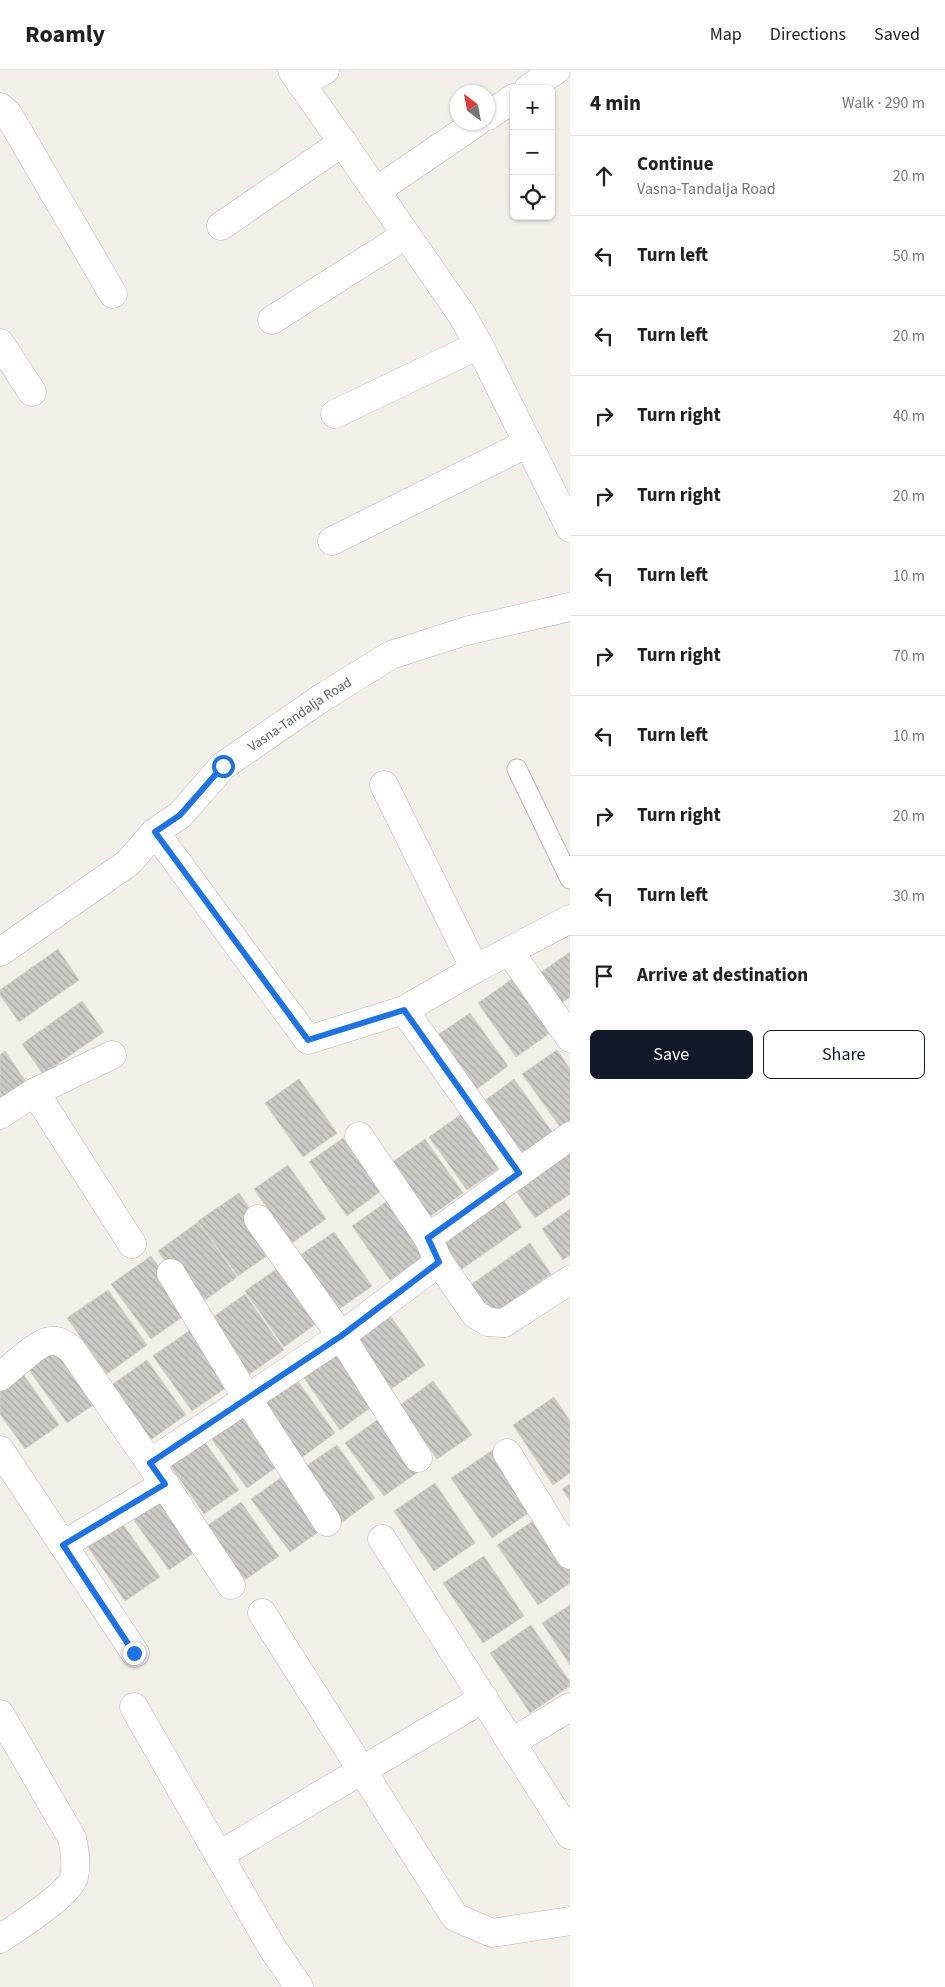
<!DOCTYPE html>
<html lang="en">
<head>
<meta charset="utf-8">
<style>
  :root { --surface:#fff; --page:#f6f6f6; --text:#222; --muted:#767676; --line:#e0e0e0; --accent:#111827 }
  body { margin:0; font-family:"Source Sans 3",sans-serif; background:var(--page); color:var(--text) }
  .controls { position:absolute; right:15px; top:15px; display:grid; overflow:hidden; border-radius:8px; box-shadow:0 1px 4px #0004 }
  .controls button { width:45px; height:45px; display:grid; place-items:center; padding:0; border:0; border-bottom:1px solid var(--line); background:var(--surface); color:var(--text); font:25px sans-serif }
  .compass { position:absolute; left:450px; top:15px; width:45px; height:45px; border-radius:50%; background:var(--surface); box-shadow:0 1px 4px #0004; rotate:328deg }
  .stop { position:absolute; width:15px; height:15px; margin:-11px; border:4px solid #1a73e8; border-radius:50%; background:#fff }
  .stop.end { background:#1a73e8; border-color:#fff; box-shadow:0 1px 5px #0008 }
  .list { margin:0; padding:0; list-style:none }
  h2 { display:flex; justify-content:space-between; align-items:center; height:65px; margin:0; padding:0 20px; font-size:21px }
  h2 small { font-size:16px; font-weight:400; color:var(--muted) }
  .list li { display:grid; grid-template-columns:32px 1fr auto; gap:15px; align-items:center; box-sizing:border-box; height:80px; padding:0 20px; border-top:1px solid var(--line) }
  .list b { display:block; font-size:19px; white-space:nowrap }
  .list p { margin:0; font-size:16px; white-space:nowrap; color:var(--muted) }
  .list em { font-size:16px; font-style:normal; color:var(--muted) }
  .actions { display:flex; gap:10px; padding:15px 20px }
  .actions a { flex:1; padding:11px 0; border:1px solid var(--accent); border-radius:8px; text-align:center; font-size:18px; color:var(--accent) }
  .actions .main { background:var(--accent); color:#fff }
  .icon { flex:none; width:28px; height:28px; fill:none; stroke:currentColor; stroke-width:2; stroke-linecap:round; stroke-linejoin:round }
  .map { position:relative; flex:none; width:570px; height:1917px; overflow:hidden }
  header { display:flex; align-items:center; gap:30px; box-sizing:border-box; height:70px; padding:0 25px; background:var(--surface); border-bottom:1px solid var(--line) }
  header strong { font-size:24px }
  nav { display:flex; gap:28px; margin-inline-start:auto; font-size:18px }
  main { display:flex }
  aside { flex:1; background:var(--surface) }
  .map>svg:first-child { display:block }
  .building { fill:url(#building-back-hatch); stroke:#d6d1c6 }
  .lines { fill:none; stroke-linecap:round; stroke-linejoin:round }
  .service-casing { stroke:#b5b8bc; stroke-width:21 }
  .minor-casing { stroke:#b5b8bc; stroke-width:29 }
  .tertiary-casing { stroke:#b5b8bc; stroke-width:29 }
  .service { stroke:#fff; stroke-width:19 }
  .minor { stroke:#fff; stroke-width:28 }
  .tertiary { stroke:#fff; stroke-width:28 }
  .route { stroke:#1a73e8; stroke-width:6 }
  .labels { text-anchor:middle; stroke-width:4; stroke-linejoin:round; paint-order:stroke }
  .street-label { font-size:14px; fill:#5f6368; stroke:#fff }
</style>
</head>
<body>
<header>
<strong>Roamly</strong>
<nav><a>Map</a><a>Directions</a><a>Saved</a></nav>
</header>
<main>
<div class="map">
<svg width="570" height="1917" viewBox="0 0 570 1917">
  <defs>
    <pattern id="building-back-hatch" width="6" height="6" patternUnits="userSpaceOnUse" patternTransform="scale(1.25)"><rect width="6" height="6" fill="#cccac5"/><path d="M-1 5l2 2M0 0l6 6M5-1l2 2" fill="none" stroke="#a9a8a4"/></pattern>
  </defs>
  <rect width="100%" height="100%" fill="#f1efe8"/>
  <g class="building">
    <path d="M58 879 79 910 19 952 0 925V920Z"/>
    <path d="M570 882V927L554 938 533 908Z"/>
    <path d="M512 909 550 963 516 987 478 933Z"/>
    <path d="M82 931 104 962 43 1004 22 974Z"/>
    <path d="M470 943 508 996 474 1021 436 966Z"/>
    <path d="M557 980 570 999V1051L561 1058 522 1004Z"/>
    <path d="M5 981 26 1012 0 1030V985Z"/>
    <path d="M299 1009 337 1063 303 1087 265 1033Z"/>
    <path d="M514 1009 553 1063 518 1087 480 1034Z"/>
    <path d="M463 1043 501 1097 467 1120 429 1067Z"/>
    <path d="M343 1068 381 1121 347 1146 309 1092Z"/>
    <path d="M425 1069 463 1123 429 1147 391 1093Z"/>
    <path d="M570 1078V1124L535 1148 514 1118Z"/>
    <path d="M288 1095 326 1149 292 1173 254 1119Z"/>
    <path d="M239 1123 278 1178 238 1206 198 1151Z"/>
    <path d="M501 1126 522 1157 462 1199 440 1168Z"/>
    <path d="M386 1132 424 1186 390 1210 352 1156Z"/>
    <path d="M570 1139V1185L563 1190 542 1159Z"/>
    <path d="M198 1152 237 1207 197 1236 158 1181Z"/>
    <path d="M334 1162 372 1216 338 1240 299 1186Z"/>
    <path d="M530 1173 551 1204 490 1246 469 1216Z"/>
    <path d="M151 1186 191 1241 151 1269 111 1214Z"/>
    <path d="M285 1193 324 1248 284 1277 245 1221Z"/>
    <path d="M108 1220 147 1275 107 1304 67 1248Z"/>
    <path d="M245 1224 284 1280 244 1308 205 1253Z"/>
    <path d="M387 1241 425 1295 391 1319 353 1265Z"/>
    <path d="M193 1258 233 1313 192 1341 153 1286Z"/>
    <path d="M63 1275 102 1329 67 1353 29 1300Z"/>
    <path d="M337 1281 374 1335 340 1360 302 1305Z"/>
    <path d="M147 1290 186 1345 146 1373 107 1318Z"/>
    <path d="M21 1301 59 1355 25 1379 0 1344V1316Z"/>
    <path d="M297 1310 335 1363 301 1388 263 1334Z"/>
    <path d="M433 1311 472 1365 437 1389 399 1336Z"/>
    <path d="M554 1327 570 1351V1403L553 1415 513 1355Z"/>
    <path d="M243 1340 281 1394 247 1418 208 1364Z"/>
    <path d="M380 1348 418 1402 384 1426 345 1373Z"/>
    <path d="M201 1367 239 1420 204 1444 167 1391Z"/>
    <path d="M337 1375 375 1428 341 1453 303 1398Z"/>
    <path d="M493 1380 533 1440 492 1468 451 1408Z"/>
    <path d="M286 1404 324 1458 290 1482 251 1429Z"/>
    <path d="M435 1413 475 1473 434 1501 394 1441Z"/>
    <path d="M570 1414V1431L562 1419Z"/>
    <path d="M165 1422 204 1476 169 1500 131 1446Z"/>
    <path d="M241 1432 279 1486 245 1510 207 1456Z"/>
    <path d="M539 1447 570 1494V1513L538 1535 497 1475Z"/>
    <path d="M122 1453 160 1507 125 1531 88 1477Z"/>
    <path d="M484 1486 524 1546 483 1573 443 1513Z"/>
    <path d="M570 1535V1595L542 1553Z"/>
    <path d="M531 1555 570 1612V1616L530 1643 490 1583Z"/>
  </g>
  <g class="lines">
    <g class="service-casing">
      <path id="service" d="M517 699 570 809"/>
    </g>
    <g class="minor-casing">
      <g id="minor">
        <path d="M292 0 462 245 479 275 570 458"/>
        <path d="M301 14 325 0"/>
        <path d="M528 19 556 0"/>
        <path d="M0 37 8 44 113 224"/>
        <path d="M488 46 514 28"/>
        <path d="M376 121 477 52"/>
        <path d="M221 156 343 72"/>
        <path d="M272 250 406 165"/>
        <path d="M0 273 32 322"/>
        <path d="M335 344 479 275"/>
        <path d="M332 471 528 373"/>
        <path d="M384 715 475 899"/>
        <path d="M155 762 308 970 404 940 475 899 570 849"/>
        <path d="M510 882 570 968"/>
        <path d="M404 940 519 1103"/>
        <path d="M35 1022 132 1174"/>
        <path d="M0 1045 35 1022 112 985"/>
        <path d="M359 1066 428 1168 439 1192 475 1244 488 1252 504 1253 570 1210"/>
        <path d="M258 1149 341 1266 418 1388"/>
        <path d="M428 1168 570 1066"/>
        <path d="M171 1203 247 1328 327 1452"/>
        <path d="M0 1307C11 1298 39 1271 51 1271 60 1270 66 1275 72 1280L150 1393 231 1515"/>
        <path d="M0 1380 135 1583"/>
        <path d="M507 1383 570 1485"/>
        <path d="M150 1393 341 1266 439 1192"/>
        <path d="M382 1469 570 1765"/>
        <path d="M63 1475 165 1414"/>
        <path d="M262 1543 455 1847 492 1863 570 1851"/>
        <path d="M134 1637 271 1876 299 1917"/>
        <path d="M0 1644 72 1768C75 1781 77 1793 74 1807 69 1825 17 1857 0 1869"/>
        <path d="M512 1672 570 1637"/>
        <path d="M219 1785 484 1628"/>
      </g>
    </g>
    <g class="tertiary-casing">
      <g id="tertiary">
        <path id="s1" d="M0 882 128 793 155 762 180 745 223 696 323 627 391 585 466 561 570 537"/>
      </g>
    </g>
    <use href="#service" class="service"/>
    <use href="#minor" class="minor"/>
    <use href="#tertiary" class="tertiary"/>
  </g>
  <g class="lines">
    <path class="route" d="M134 1583 63 1475 165 1414 150 1393 341 1266 439 1192 428 1168 519 1103 404 940 308 970 155 762 180 745 223 696"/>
  </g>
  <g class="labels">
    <g class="street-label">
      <text dy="5" stroke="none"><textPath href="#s1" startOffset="385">Vasna-Tandalja Road</textPath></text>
    </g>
  </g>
</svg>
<div class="controls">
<button>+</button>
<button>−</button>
<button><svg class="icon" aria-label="locate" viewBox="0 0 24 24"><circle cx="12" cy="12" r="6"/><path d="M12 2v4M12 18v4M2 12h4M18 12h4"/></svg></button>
</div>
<svg class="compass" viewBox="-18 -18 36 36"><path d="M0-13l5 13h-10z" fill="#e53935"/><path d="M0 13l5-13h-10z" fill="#767676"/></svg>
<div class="stop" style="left:223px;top:696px"></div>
<div class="stop end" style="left:134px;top:1583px"></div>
</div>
<aside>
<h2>4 min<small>Walk · 290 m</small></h2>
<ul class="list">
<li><svg class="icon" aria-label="ahead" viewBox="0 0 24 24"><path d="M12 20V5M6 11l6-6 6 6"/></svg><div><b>Continue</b><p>Vasna-Tandalja Road</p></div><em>20 m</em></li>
<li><svg class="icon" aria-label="left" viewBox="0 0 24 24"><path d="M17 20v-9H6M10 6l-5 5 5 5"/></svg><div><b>Turn left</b></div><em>50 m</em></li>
<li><svg class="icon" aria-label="left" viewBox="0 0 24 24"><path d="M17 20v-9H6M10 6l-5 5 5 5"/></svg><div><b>Turn left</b></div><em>20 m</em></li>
<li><svg class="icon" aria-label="right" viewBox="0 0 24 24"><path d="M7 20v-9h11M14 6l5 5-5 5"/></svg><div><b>Turn right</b></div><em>40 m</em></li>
<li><svg class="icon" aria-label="right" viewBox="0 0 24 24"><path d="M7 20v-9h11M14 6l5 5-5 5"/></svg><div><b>Turn right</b></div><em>20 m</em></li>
<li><svg class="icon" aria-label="left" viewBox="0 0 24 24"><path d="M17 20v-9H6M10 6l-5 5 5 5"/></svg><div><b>Turn left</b></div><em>10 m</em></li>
<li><svg class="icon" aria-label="right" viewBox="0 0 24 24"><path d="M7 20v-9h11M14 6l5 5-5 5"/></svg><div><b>Turn right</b></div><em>70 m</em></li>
<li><svg class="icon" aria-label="left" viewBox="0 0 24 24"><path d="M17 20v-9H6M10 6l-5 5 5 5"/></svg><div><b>Turn left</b></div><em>10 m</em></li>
<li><svg class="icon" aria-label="right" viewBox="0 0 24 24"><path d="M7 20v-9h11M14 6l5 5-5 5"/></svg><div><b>Turn right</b></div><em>20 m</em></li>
<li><svg class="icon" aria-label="left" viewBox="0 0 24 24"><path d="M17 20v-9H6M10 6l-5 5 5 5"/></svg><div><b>Turn left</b></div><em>30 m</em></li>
<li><svg class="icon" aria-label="arrive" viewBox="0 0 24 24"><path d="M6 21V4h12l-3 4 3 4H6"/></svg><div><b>Arrive at destination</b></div></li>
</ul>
<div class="actions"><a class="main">Save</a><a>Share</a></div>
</aside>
</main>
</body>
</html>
